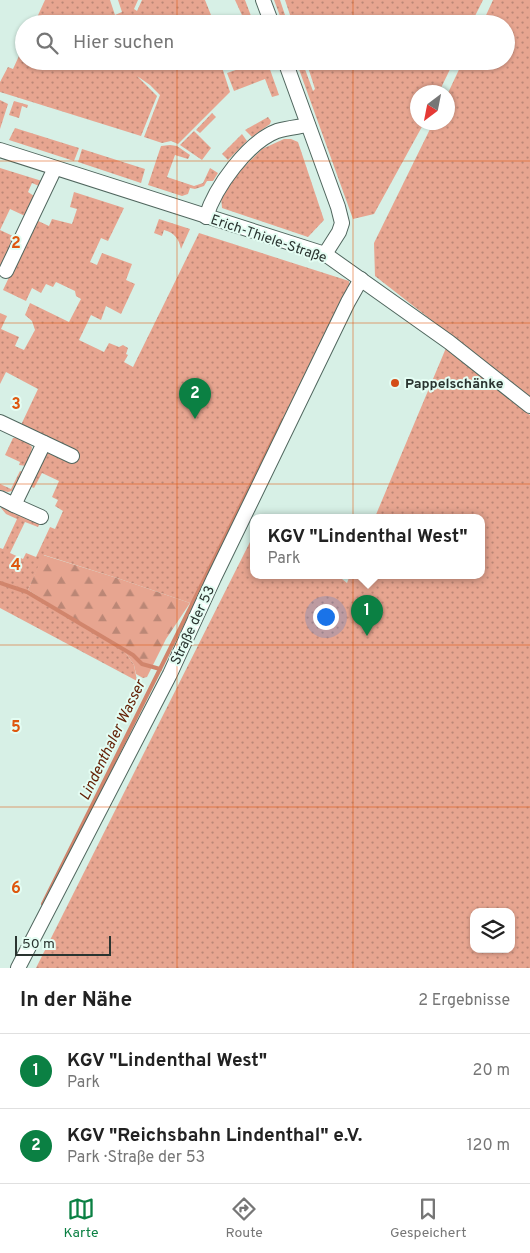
<!DOCTYPE html>
<html lang="de">
<head>
<meta charset="utf-8">
<style>
  :root { --surface:#fff; --page:#f2f2f2; --text:#222; --muted:#767676; --line:#e0e0e0; --accent:#0b8043 }
  body { margin:0; font-family:Overpass,sans-serif; background:var(--page); color:var(--text) }
  .controls { position:absolute; right:15px; bottom:15px; display:grid; overflow:hidden; border-radius:10px; box-shadow:0 1px 4px #0004 }
  .controls button { width:45px; height:45px; display:grid; place-items:center; padding:0; border:0; border-bottom:1px solid var(--line); background:var(--surface); color:var(--text); font:25px sans-serif }
  .compass { position:absolute; left:410px; top:85px; width:45px; height:45px; border-radius:50%; background:var(--surface); box-shadow:0 1px 4px #0004; rotate:212deg }
  .scale { position:absolute; left:15px; bottom:12px; width:96px; box-sizing:border-box; padding-left:5px; border:2px solid #2a3430; border-top:0; font-size:14px; line-height:18px; white-space:nowrap; color:#2a3430; -webkit-text-stroke:4px #e4fdf3; paint-order:stroke }
  .you { position:absolute; left:325px; top:616px; width:18px; height:18px; margin:-12px; border:4px solid #fff; border-radius:50%; background:#1a73e8; box-shadow:0 0 0 8px #1a73e833 }
  .badge { display:grid; place-items:center; width:32px; height:32px; border-radius:50%; background:var(--accent); color:#fff; font-size:16px; font-weight:700 }
  .pin { position:absolute; translate:-50% -41px; filter:drop-shadow(0 1px 2px #0008) }
  .pin::after { content:''; position:absolute; top:26px; width:18px; height:15px; background:inherit; clip-path:polygon(0 0,100% 0,50% 100%) }
  .popup { position:absolute; left:250px; top:514px; width:235px; height:65px; box-sizing:border-box; display:grid; place-content:center; border-radius:10px; background:var(--surface); filter:drop-shadow(0 1px 4px #0005); font-size:16px; white-space:nowrap; color:var(--muted) }
  .popup b { font-size:19px; color:var(--text) }
  .popup::after { content:''; position:absolute; left:50%; top:100%; margin-left:-10px; border:10px solid transparent; border-top-color:var(--surface) }
  .list { margin:0; padding:0; list-style:none }
  h2 { display:flex; justify-content:space-between; align-items:center; height:65px; margin:0; padding:0 20px; font-size:21px }
  h2 small { font-size:16px; font-weight:400; color:var(--muted) }
  .list li { display:grid; grid-template-columns:32px 1fr auto; gap:15px; align-items:center; box-sizing:border-box; height:75px; padding:0 20px; border-top:1px solid var(--line) }
  .list b { display:block; font-size:19px; white-space:nowrap }
  .list p { margin:0; font-size:16px; white-space:nowrap; color:var(--muted) }
  .list em { font-size:16px; font-style:normal; color:var(--muted) }
  .icon { flex:none; width:28px; height:28px; fill:none; stroke:currentColor; stroke-width:2; stroke-linecap:round; stroke-linejoin:round }
  .map { position:relative; flex:none; width:530px; height:968px; overflow:hidden }
  .search { position:absolute; background:var(--surface); box-shadow:0 1px 4px #0004; left:15px; right:15px; top:15px; height:55px; display:flex; align-items:center; gap:12px; box-sizing:border-box; padding:0 18px; border-radius:28px; color:var(--muted); font-size:19px }
  .sheet { height:215px; background:var(--surface) }
  nav { display:flex; justify-content:space-around; align-items:center; box-sizing:border-box; height:70px; border-top:1px solid var(--line); background:var(--surface); font-size:14px; color:var(--muted) }
  nav a { display:grid; justify-items:center; gap:2px }
  nav .on { color:var(--accent) }
  .map>svg:first-child { display:block }
  .green { fill:url(#green-dots); fill-rule:evenodd }
  .forest { fill:url(#forest-firs) }
  .lines { fill:none; stroke-linecap:round; stroke-linejoin:round }
  .stream { stroke:#d1856c; stroke-width:4 }
  .street-casing { stroke:#50665e; stroke-width:16 }
  .street { stroke:#fff; stroke-width:14 }
  .grid { fill:none; stroke:#de570e; stroke-width:1; stroke-opacity:0.55 }
  .poi-dot { fill:#d44d18; stroke:#e4fdf3; stroke-width:2 }
  .labels { text-anchor:middle; stroke-width:4; stroke-linejoin:round; paint-order:stroke }
  .street-label { font-size:14px; fill:#2a3430; stroke:#e4fdf3 }
  .poi-label { font-size:14px; font-weight:bold; fill:#2a3430; stroke:#e4fdf3; text-anchor:start }
  .water-label { font-size:15px; font-style:italic; fill:#631f04; stroke:#e4fdf3 }
  .grid-label { font-size:16px; text-anchor:middle; font-weight:bold; fill:#de570e; stroke:#e4fdf3; stroke-width:4; stroke-linejoin:round; paint-order:stroke }
</style>
</head>
<body>
<div class="map">
<svg width="530" height="968" viewBox="0 0 530 968">
  <defs>
    <pattern id="green-dots" width="8" height="8" patternUnits="userSpaceOnUse" patternTransform="scale(1.25)"><rect width="8" height="8" fill="#e7a590"/><path d="M2 2h.1M6 6h.1" fill="none" stroke="#bb8776" stroke-width="1.8" stroke-linecap="round"/></pattern>
    <pattern id="forest-firs" width="22" height="20" patternUnits="userSpaceOnUse" patternTransform="scale(1.25)"><rect width="22" height="20" fill="#e7a590"/><path d="M5 1l3.5 6h-7zM16 11l3.5 6h-7z" fill="#bb8776"/></pattern>
  </defs>
  <rect width="100%" height="100%" fill="#d7f0e6"/>
  <g class="green">
    <path d="M45 0H110L115 15 122 12 118 0H138L134 9 137 11 142 0H205L211 15 186 24H34Z"/>
    <path d="M235 0H245L254 24H246Z"/>
    <path d="M274 0H280L288 24H283Z"/>
    <path d="M285 0H483L471 24H293Z"/>
    <path d="M493 0H530V397L375 276 374 243 433 123 448 122V93L463 61H506V24H482Z"/>
    <path d="M24 45V61H185L180 63 181 65 192 61H220L230 92 178 144 171 141 162 143 144 137 160 95 150 85 137 76 157 96 141 136 0 92V82L8 67 13 69Z"/>
    <path d="M262 61H267L279 95 272 97 265 79 234 91 227 73Z"/>
    <path d="M296 61H302L313 91 315 89 306 61H454L439 92H418V122L424 123 374 214 353 219Z"/>
    <path d="M0 100 8 104 0 129Z"/>
    <path d="M14 101 28 105 27 108 22 106 19 118 9 115Z"/>
    <path d="M212 113 216 117 200 133 196 130Z"/>
    <path d="M268 117 271 121 270 124 252 137 245 130Z"/>
    <path d="M15 128 79 148 74 161 9 140Z"/>
    <path d="M194 131 211 148 202 160 180 145Z"/>
    <path d="M242 134 247 141 228 160 222 154Z"/>
    <path d="M284 139H291L298 142 324 220 308 237 222 208 221 197 238 173 262 149Z"/>
    <path d="M170 145 177 146 190 155 188 159 175 155 167 177 194 186 203 183 210 168 218 173 213 181H207L204 186 195 189 190 188 188 194 182 196 148 185 161 146Z"/>
    <path d="M82 149 145 169 141 183 78 162Z"/>
    <path d="M0 168 42 181 39 186 32 183 28 192 34 196 25 216 10 209 0 230 15 237 0 269Z"/>
    <path d="M74 192 124 208 108 241 101 238 90 262 97 265 102 253 132 264 126 280 135 284 121 314 106 306 101 320 91 315 79 340 104 352 109 343 119 347 123 345 128 348 126 354 128 355 124 362 133 367 199 233 349 281 350 288 195 609 190 603 117 578 44 555 28 590 125 652 134 665 137 681 0 608V548L3 549 17 519 6 514 1 508 3 505 40 523 38 527 25 522 10 553 23 559 26 553 36 557 50 527 55 529 63 511 55 506 58 500 52 497 59 481 42 473 34 488 29 486 46 453 48 452 21 425 38 389 6 372 0 384V313L7 316 1 329 19 337 15 346 24 350 35 330 32 321 25 315 30 303 69 322 81 299 76 296 75 291 56 282 53 287 46 284 41 293 32 288 26 301 3 290 36 220 49 226 52 219 72 224 77 209 70 207Z"/>
    <path d="M159 219 190 229 181 249C179 239 175 233 164 230L162 236 154 233Z"/>
    <path d="M446 348 530 415V968H36L253 536V575H337L347 583 350 575H481V517H375ZM474 912H511V949H474Z"/>
    <path d="M18 437 28 443 32 447 31 455 26 466 19 465 20 462 5 455 13 438Z"/>
    <path d="M20 471 23 472 12 491 8 492 0 490V484L11 489Z"/>
  </g>
  <path class="forest" d="M43 555 117 578 190 603 166 639 147 677 143 678 136 674 134 665 125 652 28 590Z"/>
  <g class="lines">
    <g class="stream">
      <path d="M0 583 27 592 133 655 142 664 160 669 43 904"/>
      <path d="M160 669 283 420"/>
    </g>
    <g class="street-casing">
      <g id="street">
        <path d="M263 0 272 24"/>
        <path d="M285 61 338 207 342 223 339 232 325 254"/>
        <path d="M0 150 325 254 449 342 530 406"/>
        <path d="M206 217C215 187 248 142 277 131 287 128 298 127 308 125"/>
        <path d="M6 271 55 168"/>
        <path d="M0 422 72 456"/>
        <path d="M0 498 14 505 44 443"/>
        <path d="M14 505 41 517"/>
        <path d="M18 968 170 674 214 578 348 302 361 279"/>
      </g>
    </g>
    <use href="#street" class="street"/>
  </g>
  <path class="grid" d="M177 0V24M353 0V24M177 61V968M353 61V968M0 161H530M0 323H530M0 484H530M0 645H530M0 807H530"/>
  <circle class="poi-dot" cx="395" cy="383" r="5"/>
  <g class="labels">
    <g class="street-label">
      <text transform="translate(269 238) rotate(19)" y="5">Erich-Thiele-Straße</text>
      <text transform="translate(192 625) rotate(-65)" y="5">Straße der 53</text>
    </g>
    <g class="poi-label">
      <text x="405" y="388">Pappelschänke</text>
    </g>
    <g class="water-label">
      <text transform="translate(112 740) rotate(-64)" y="5">Lindenthaler Wasser</text>
    </g>
  </g>
  <g class="grid-label">
    <text x="16" y="248">2</text>
    <text x="16" y="409">3</text>
    <text x="16" y="570">4</text>
    <text x="16" y="732">5</text>
    <text x="16" y="893">6</text>
  </g>
</svg>
<div class="controls">
<button><svg class="icon" aria-label="layers" viewBox="0 0 24 24"><path d="M12 4l9 5-9 5-9-5zM3 14l9 5 9-5"/></svg></button>
</div>
<svg class="compass" viewBox="-18 -18 36 36"><path d="M0-13l5 13h-10z" fill="#e53935"/><path d="M0 13l5-13h-10z" fill="#767676"/></svg>
<div class="scale">50 m</div>
<div class="you"></div>
<div class="pin badge" style="left:367px;top:636px">1</div>
<div class="popup"><b>KGV &quot;Lindenthal West&quot;</b>Park</div>
<div class="pin badge" style="left:195px;top:419px">2</div>
<div class="search"><svg class="icon" aria-label="search" viewBox="0 0 24 24"><circle cx="10" cy="10" r="6"/><path d="M15 15l6 6"/></svg>Hier suchen</div>
</div>
<section class="sheet">
<h2>In der Nähe<small>2 Ergebnisse</small></h2>
<ul class="list">
<li><span class="badge">1</span><div><b>KGV &quot;Lindenthal West&quot;</b><p>Park</p></div><em>20 m</em></li>
<li><span class="badge">2</span><div><b>KGV &quot;Reichsbahn Lindenthal&quot; e.V.</b><p>Park · Straße der 53</p></div><em>120 m</em></li>
</ul>
</section>
<nav>
<a class="on"><svg class="icon" aria-label="map" viewBox="0 0 24 24"><path d="M3 6l6-2 6 2 6-2v14l-6 2-6-2-6 2zM9 4v14M15 6v14"/></svg>Karte</a>
<a><svg class="icon" aria-label="directions" viewBox="0 0 24 24"><path d="M12 3l9 9-9 9-9-9zM9 14v-3h6M13 9l2 2-2 2"/></svg>Route</a>
<a><svg class="icon" aria-label="saved" viewBox="0 0 24 24"><path d="M7 4h10v16l-5-4-5 4z"/></svg>Gespeichert</a>
</nav>
</body>
</html>
